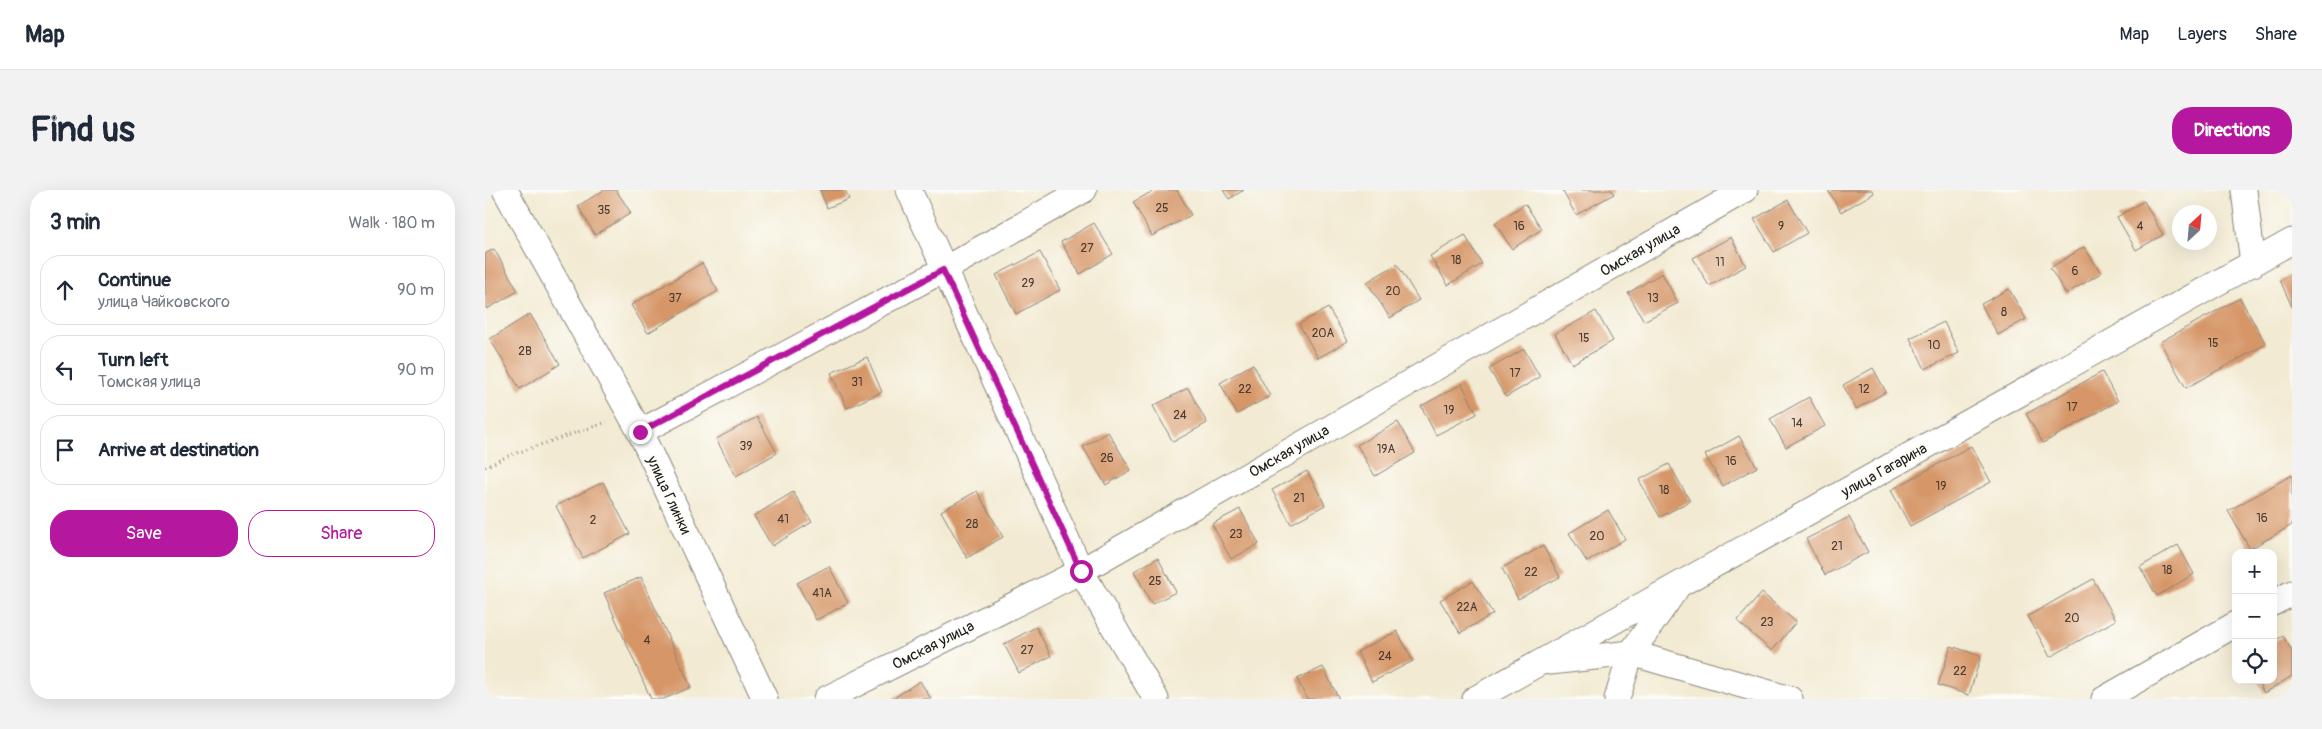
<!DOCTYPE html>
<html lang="en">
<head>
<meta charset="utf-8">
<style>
  :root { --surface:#fff; --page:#f2f2f3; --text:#1f2937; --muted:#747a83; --line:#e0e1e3; --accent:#b5179e }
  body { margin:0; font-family:Pangolin,sans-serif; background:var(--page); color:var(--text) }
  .controls { position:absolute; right:15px; bottom:15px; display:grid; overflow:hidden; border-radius:10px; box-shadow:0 5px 20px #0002 }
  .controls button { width:45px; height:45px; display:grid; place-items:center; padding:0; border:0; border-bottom:1px solid var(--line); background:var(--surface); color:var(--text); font:25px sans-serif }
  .compass { position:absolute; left:1687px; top:15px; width:45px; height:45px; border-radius:50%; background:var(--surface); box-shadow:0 5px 20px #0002; rotate:26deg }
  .stop { position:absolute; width:15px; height:15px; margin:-11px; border:4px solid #b5179e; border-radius:50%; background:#fff }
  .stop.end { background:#b5179e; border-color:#fff; box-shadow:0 1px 5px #0008 }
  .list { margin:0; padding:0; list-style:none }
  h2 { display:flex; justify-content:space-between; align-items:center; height:65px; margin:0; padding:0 20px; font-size:21px }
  h2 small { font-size:16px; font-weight:400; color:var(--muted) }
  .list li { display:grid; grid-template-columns:32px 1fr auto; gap:15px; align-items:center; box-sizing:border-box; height:70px; margin:0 10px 10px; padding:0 10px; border:1px solid var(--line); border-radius:20px }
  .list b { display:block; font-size:19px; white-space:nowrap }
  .list p { margin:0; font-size:16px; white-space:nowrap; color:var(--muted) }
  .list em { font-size:16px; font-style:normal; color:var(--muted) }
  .actions { display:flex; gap:10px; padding:15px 20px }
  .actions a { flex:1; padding:11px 0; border:1px solid var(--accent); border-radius:20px; text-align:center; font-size:18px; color:var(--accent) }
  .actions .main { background:var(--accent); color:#fff }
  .icon { flex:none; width:28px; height:28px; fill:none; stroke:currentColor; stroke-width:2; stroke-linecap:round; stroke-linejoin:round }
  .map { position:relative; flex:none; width:1807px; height:509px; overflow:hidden; border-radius:20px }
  header { display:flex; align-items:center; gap:30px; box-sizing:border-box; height:70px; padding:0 25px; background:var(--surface); border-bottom:1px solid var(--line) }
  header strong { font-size:24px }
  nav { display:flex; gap:28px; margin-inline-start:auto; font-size:18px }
  .intro { display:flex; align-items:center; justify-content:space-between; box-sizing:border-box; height:120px; padding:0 30px }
  h1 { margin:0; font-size:35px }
  .button { padding:12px 22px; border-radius:20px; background:var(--accent); color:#fff; font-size:18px; font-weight:700 }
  main { display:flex; gap:30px; padding:0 30px }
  aside { flex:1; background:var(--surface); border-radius:20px; box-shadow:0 5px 20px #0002 }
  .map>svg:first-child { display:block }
  .building { fill:#d69667 }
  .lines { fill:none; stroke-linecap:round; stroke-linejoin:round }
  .minor-casing { stroke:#878377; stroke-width:27 }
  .path { stroke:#878377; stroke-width:3; stroke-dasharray:1 4; stroke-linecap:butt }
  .minor { stroke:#fff; stroke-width:25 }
  .route { stroke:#b5179e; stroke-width:6 }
  .labels { text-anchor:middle; stroke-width:4.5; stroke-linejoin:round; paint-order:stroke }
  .number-label { font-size:12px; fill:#4a3a2f }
  .street-label { font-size:15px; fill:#1c1c1c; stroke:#fdfcf7 }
</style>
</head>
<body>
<header>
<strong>Map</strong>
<nav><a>Map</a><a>Layers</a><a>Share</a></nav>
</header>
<div class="intro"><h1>Find us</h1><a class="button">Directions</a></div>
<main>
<aside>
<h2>3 min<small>Walk · 180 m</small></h2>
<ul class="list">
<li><svg class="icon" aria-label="ahead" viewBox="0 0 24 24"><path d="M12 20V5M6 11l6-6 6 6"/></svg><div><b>Continue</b><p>улица Чайковского</p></div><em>90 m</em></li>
<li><svg class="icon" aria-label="left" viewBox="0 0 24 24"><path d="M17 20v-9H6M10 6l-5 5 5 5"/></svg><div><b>Turn left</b><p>Томская улица</p></div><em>90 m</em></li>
<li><svg class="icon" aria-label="arrive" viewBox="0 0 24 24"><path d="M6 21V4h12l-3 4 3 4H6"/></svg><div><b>Arrive at destination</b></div></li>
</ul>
<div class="actions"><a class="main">Save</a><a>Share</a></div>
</aside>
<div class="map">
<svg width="1807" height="509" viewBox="0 0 1807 509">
  <rect width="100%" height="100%" fill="#fdfcf7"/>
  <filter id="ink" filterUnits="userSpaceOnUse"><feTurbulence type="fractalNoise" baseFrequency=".02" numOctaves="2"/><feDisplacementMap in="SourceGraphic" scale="10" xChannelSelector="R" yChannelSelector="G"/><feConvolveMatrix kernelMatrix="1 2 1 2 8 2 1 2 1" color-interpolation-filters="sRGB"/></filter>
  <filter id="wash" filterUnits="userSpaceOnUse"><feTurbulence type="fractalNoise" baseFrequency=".0096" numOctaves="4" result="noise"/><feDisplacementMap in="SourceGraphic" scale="20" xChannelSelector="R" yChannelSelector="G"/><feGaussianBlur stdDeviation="1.12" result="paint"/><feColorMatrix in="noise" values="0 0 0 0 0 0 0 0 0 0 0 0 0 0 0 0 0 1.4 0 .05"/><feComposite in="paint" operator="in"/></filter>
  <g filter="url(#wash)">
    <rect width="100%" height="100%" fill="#f2ead2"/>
    <g id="blocks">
      <g class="building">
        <path d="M119 0H131L146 23 110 45 93 16Z"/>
        <path d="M335 0H360L364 9 342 18Z"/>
        <path d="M670 0H692L706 25 667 46 648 12Z"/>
        <path d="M738 0H759L744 9Z"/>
        <path d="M1077 0H1127L1129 4 1091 25Z"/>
        <path d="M1343 0H1387L1389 3 1356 22Z"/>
        <path d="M1303 10 1322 43 1289 62 1269 29Z"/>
        <path d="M1659 11 1678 45 1651 60 1632 27Z"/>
        <path d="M1040 14 1057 39 1027 59 1010 33Z"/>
        <path d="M609 33 628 64 595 84 576 52Z"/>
        <path d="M980 45 997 74 963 95 945 66Z"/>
        <path d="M1246 47 1261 76 1224 96 1208 68Z"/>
        <path d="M1599 57 1616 83 1581 104 1565 78Z"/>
        <path d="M9 59 33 101 2 119 0 115V64Z"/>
        <path d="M555 62 575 100 531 124 511 85Z"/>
        <path d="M217 73 233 101 163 143 146 115Z"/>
        <path d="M912 74 934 110 905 128 882 92Z"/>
        <path d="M1177 83 1193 113 1159 131 1143 103Z"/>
        <path d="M1807 84V117L1795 90Z"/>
        <path d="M1524 99 1541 129 1513 145 1496 114Z"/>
        <path d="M1755 108 1781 154 1701 198 1675 152Z"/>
        <path d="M843 118 863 151 833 168 814 134Z"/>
        <path d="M1111 121 1128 151 1087 174 1070 144Z"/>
        <path d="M45 124 75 174 35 199 5 149Z"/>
        <path d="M1459 132 1474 163 1440 179 1425 148Z"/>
        <path d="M1039 159 1055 187 1021 207 1004 179Z"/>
        <path d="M382 167 397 202 362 218 346 183Z"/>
        <path d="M768 174 785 206 752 224 735 193Z"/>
        <path d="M1388 178 1401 202 1371 219 1358 195Z"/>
        <path d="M1617 182 1633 211 1558 253 1541 224Z"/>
        <path d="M977 194 992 224 951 245 936 216Z"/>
        <path d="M703 198 722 233 688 252 668 216Z"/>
        <path d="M1324 207 1340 236 1301 257 1285 229Z"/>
        <path d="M272 227 292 263 251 286 231 249Z"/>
        <path d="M913 232 930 263 890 286 872 255Z"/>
        <path d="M623 242 646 280 621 295 598 257Z"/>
        <path d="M1254 246 1272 277 1238 296 1220 265Z"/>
        <path d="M1486 256 1506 292 1425 336 1406 300Z"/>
        <path d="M1184 274 1205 311 1175 327 1154 290Z"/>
        <path d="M822 281 840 315 806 334 787 300Z"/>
        <path d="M1807 285V335L1765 359 1743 321Z"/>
        <path d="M118 292 145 344 98 368 71 316Z"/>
        <path d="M492 301 518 347 482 368 456 321Z"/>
        <path d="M308 302 327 332 287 356 269 326Z"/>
        <path d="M755 319 774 354 746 369 727 334Z"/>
        <path d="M1123 320 1140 349 1102 372 1084 343Z"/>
        <path d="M1364 327 1383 362 1340 385 1321 349Z"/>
        <path d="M1693 355 1709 384 1672 406 1655 377Z"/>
        <path d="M1058 356 1075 387 1033 409 1017 378Z"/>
        <path d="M673 368 691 402 667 414 649 381Z"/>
        <path d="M344 376 363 413 331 430 312 393Z"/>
        <path d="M156 387 206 497 179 509H166L119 403Z"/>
        <path d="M1608 389 1631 430 1565 467 1543 426Z"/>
        <path d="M988 391 1008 424 975 443 955 410Z"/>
        <path d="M1277 403 1311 432 1287 461 1252 431Z"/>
        <path d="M551 437 566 466 534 483 519 454Z"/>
        <path d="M912 441 928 471 887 492 872 462Z"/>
        <path d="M1798 446 1807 461V486L1779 503 1772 490H1788V452Z"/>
        <path d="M1466 456 1496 466 1484 505 1453 495Z"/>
        <path d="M838 477 854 509H822L812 489Z"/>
        <path d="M435 491 446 509H407Z"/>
      </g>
    </g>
  </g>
  <g filter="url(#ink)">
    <use href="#blocks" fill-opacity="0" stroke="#878377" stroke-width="1"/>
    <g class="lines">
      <g class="minor-casing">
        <g id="minor">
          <path d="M20 0 155 242 280 509"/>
          <path d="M424 0 596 381 671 509"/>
          <path d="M1759 0 1768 74"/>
          <path d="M155 242 458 80 599 0"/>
          <path d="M1788 413 1807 403"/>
          <path d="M1065 472 1146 463 1305 509"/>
          <path d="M341 509 596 381 1260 0"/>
          <path d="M990 509 1807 51"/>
          <path d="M1132 509 1146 463 1191 399"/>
          <path d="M1619 509 1751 434"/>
        </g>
      </g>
      <path class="path" d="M0 277 23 266 122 232"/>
      <use href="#minor" class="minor"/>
    </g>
  </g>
  <g class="lines" filter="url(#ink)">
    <path class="route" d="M155 242 458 80 596 381"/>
  </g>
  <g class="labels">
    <g class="number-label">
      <text x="677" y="22">25</text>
      <text x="119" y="24">35</text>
      <text x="1034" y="40">16</text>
      <text x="1296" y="40">9</text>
      <text x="1655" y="40">4</text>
      <text x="602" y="62">27</text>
      <text x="971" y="74">18</text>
      <text x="1235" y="76">11</text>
      <text x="1590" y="85">6</text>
      <text x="543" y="97">29</text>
      <text x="908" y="105">20</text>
      <text x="190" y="112">37</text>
      <text x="1168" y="112">13</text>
      <text x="1519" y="126">8</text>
      <text x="838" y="147">20А</text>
      <text x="1099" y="152">15</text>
      <text x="1728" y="157">15</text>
      <text x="1449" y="159">10</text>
      <text x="40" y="165">2В</text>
      <text x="1030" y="187">17</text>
      <text x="372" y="196">31</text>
      <text x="760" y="203">22</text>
      <text x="1379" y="203">12</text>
      <text x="1587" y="221">17</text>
      <text x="964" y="224">19</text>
      <text x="695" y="229">24</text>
      <text x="1312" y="237">14</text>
      <text x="261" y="260">39</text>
      <text x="901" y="263">19А</text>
      <text x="622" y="272">26</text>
      <text x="1246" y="275">16</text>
      <text x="1456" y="300">19</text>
      <text x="1179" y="304">18</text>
      <text x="814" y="312">21</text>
      <text x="1777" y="332">16</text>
      <text x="298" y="333">41</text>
      <text x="108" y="334">2</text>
      <text x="487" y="338">28</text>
      <text x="751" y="348">23</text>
      <text x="1112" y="350">20</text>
      <text x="1352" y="360">21</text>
      <text x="1682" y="384">18</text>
      <text x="1046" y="386">22</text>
      <text x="670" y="395">25</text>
      <text x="337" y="407">41А</text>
      <text x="982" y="421">22А</text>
      <text x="1587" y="432">20</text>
      <text x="1282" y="436">23</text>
      <text x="162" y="454">4</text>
      <text x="542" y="464">27</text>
      <text x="900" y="470">24</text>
      <text x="1475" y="485">22</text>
    </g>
    <g class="street-label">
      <text transform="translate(1155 60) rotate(-30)" y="5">Омская улица</text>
      <text transform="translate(804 261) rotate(-30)" y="5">Омская улица</text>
      <text transform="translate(1399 280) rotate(-29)" y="5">улица Гагарина</text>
      <text transform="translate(184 305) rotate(65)" y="5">улица Глинки</text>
      <text transform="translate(448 455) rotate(-27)" y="5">Омская улица</text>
    </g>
  </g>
</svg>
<div class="controls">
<button>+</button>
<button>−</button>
<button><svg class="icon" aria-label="locate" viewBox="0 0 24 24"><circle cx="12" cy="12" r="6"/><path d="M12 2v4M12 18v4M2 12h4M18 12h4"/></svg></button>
</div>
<svg class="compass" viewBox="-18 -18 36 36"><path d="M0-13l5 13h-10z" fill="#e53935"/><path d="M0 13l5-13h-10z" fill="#747a83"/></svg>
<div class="stop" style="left:596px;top:381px"></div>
<div class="stop end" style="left:155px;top:242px"></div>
</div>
</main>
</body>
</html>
